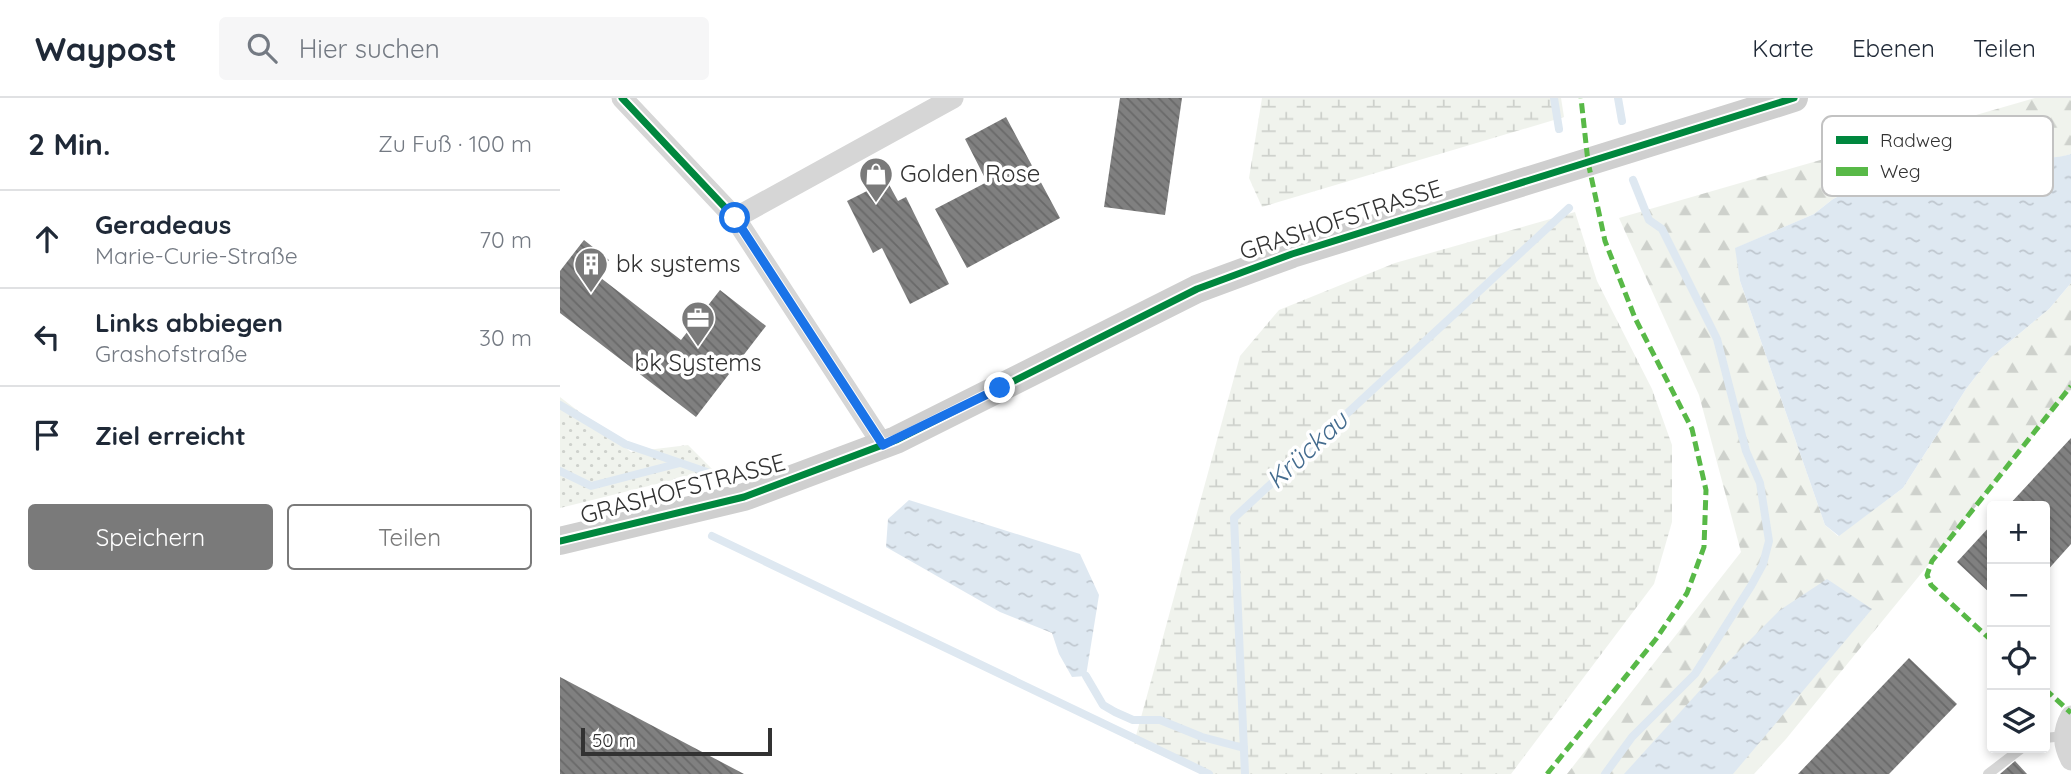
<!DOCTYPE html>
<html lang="de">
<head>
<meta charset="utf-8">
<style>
  :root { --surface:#fff; --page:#f6f6f7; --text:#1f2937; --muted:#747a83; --line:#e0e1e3; --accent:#7a7a7a }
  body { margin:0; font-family:Quicksand,sans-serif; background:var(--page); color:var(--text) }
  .controls { position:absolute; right:21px; bottom:21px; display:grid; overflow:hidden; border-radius:7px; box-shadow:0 4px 10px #0003 }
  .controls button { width:63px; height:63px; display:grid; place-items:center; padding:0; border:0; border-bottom:2px solid var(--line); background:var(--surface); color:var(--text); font:35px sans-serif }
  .scale { position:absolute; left:21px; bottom:18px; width:191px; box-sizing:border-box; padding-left:7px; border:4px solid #323232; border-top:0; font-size:19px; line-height:24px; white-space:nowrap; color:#323232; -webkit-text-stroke:5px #fff; paint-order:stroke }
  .stop { position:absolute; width:21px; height:21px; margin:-16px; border:5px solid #1a73e8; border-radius:50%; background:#fff }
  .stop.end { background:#1a73e8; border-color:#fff; box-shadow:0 2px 7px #0008 }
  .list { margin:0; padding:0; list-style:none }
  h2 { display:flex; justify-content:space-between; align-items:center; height:91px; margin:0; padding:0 28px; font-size:30px }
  h2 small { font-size:23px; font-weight:400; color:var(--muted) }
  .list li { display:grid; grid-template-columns:46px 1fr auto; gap:21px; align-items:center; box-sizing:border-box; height:98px; padding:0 28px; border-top:2px solid var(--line) }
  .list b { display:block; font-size:26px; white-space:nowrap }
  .list p { margin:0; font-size:23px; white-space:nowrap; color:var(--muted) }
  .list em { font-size:23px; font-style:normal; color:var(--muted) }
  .actions { display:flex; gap:14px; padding:21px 28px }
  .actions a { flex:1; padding:16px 0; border:2px solid var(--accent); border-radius:7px; text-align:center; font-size:24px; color:var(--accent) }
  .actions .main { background:var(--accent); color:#fff }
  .icon { flex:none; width:38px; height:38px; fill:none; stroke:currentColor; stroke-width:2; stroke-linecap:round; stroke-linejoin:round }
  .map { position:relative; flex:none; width:1511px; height:676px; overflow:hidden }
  header { display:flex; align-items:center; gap:42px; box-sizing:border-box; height:98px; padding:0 35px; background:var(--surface); border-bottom:2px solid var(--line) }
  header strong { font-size:33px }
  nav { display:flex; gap:38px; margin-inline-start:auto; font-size:24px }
  .search { width:490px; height:63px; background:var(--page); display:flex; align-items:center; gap:18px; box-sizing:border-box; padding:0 24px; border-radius:7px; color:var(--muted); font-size:26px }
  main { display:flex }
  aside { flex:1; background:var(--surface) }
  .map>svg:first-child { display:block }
  .grass { fill:url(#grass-dots) }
  .forest { fill:url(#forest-firs) }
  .wetland { fill:url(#wetland-marsh) }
  .water { fill:url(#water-ripples) }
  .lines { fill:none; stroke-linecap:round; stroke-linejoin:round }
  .stream { stroke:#dee8f1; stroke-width:8 }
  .building { fill:url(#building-back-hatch) }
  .lane { stroke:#d6d6d6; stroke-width:10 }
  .street { stroke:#d6d6d6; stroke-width:21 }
  .secondary { stroke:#cfcfcf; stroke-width:28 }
  .quiet { stroke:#58b947; stroke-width:5; stroke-dasharray:10 5; stroke-linecap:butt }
  .cycleway-casing { stroke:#fff; stroke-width:11 }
  .cycleway { stroke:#00873e; stroke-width:7 }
  .route { stroke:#1a73e8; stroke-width:9 }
  .labels { text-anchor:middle; stroke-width:7; stroke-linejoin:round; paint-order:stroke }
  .poi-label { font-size:24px; fill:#323232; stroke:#fff; text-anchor:start }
  .street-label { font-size:24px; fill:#323232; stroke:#fff }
  .water-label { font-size:26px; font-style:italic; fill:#446c8f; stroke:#fff }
  .key { fill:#fff; stroke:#c2c2c2; stroke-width:2 }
  .key-label { font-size:19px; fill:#323232 }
</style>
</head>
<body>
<header>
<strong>Waypost</strong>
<div class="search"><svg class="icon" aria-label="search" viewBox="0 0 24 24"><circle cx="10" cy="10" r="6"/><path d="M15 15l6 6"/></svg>Hier suchen</div>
<nav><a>Karte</a><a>Ebenen</a><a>Teilen</a></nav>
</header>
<main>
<aside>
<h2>2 Min.<small>Zu Fuß · 100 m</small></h2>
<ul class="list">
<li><svg class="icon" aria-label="ahead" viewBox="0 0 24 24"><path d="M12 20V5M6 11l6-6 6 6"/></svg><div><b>Geradeaus</b><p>Marie-Curie-Straße</p></div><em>70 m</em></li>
<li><svg class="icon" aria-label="left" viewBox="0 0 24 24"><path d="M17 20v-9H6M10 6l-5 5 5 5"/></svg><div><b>Links abbiegen</b><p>Grashofstraße</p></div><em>30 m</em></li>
<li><svg class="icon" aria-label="arrive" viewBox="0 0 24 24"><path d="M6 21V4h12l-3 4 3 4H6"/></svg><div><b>Ziel erreicht</b></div></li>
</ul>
<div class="actions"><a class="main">Speichern</a><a>Teilen</a></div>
</aside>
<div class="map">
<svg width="1511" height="676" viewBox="0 0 1511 676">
  <defs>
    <pattern id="grass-dots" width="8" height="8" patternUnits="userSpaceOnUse" patternTransform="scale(1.75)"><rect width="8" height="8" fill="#f0f3ed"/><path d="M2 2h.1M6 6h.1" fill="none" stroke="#ced1cc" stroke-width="1.8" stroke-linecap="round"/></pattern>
    <pattern id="forest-firs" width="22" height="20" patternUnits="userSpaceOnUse" patternTransform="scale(1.75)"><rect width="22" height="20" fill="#f0f3ed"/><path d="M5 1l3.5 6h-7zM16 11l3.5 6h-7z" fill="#ced1cc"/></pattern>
    <pattern id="wetland-marsh" width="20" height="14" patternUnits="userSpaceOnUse" patternTransform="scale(1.75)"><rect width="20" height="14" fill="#f0f3ed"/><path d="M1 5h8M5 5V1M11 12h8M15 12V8" fill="none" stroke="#ced1cc"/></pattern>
    <pattern id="water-ripples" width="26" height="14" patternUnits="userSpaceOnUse" patternTransform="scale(1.75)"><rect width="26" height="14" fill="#dee8f1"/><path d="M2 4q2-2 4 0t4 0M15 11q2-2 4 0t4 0" fill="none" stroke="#bfc7cf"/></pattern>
    <pattern id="building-back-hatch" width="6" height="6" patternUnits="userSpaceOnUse" patternTransform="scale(1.75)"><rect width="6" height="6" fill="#808080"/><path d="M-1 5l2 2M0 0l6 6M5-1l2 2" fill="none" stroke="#696969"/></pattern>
  </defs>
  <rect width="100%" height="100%" fill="#fff"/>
  <path class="grass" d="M0 299 71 354 128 347 153 372 0 410Z"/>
  <path class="forest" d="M1475 0H1511V56L1501 59 1474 60 1410 45 1318 78 1273 101 1254 116 1176 150 1180 183 1265 427 1278 438 1343 390 1406 291 1430 260 1489 211 1511 185V292L1226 641 1194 676H1007L1181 454 1139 297 1059 120Z"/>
  <g class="wetland">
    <path d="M702 0H1001L1004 19 702 109 689 80Z"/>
    <path d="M1015 114 1037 183 1092 291 1112 347V424L1094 486 951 676H643L574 645 680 258 719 212 835 165Z"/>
  </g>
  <g class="water">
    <path d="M1389 45C1396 45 1404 44 1411 45 1445 49 1477 67 1511 56V185L1489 211 1430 260 1406 291 1343 390 1279 438 1265 427 1180 183 1175 150 1254 116 1273 101Z"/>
    <path d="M349 402 520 456 539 497 526 578 512 579 499 556 492 535 440 514 326 449 328 421Z"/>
    <path d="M1267 481 1312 511 1173 676H1064L1143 589 1220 512Z"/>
  </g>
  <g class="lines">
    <g class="stream">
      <path d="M994 0 999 31"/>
      <path d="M1058 0 1062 23"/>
      <path d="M0 307 65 346 147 374"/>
      <path d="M0 373 31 388 120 365"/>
      <path d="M152 438 649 676"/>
      <path d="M526 578 543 607 555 614 573 622H600L642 639 684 650"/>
      <path d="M685 676 674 420 1009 110"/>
      <path d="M1045 676 1072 639 1135 576 1191 488 1203 466 1209 443 1200 385 1186 353 1157 241 1102 131 1089 122 1073 82"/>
    </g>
  </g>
  <g class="building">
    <path d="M560 0H622L605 117 544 109Z"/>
    <path d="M446 19 500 120 407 170 375 111 427 84 405 41Z"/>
    <path d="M327 83 338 103 346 99 389 186 350 206 322 150 313 155 287 103Z"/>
    <path d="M24 142 49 162 37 177 121 242 160 192 206 228 136 319 0 215V173Z"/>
    <path d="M1511 340V446L1485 475V408H1448Z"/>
    <path d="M1432 426V497L1397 464Z"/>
    <path d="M1349 560 1397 606 1329 676H1238Z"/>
    <path d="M0 579 184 676H0Z"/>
    <path d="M1455 663 1467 676H1440Z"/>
  </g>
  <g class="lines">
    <g class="lane">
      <path d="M1485 640 1504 638"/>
      <path d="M1428 676 1462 650"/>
    </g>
    <g class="street">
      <path d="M62 0 175 120 323 347"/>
      <path d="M175 120 393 0"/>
      <path d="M1511 618C1502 634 1503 647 1511 662"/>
    </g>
    <path class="secondary" d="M0 443 184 399 336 342 637 191 732 156 1234 0"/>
    <g class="quiet">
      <path d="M1432 543 1371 487 1367 477 1372 463 1511 288"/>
      <path d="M1485 591 1511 615"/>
      <path d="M987 676 1096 541 1127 495 1144 449 1146 392 1132 331 1075 220 1045 143 1028 64 1021 0"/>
    </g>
    <g class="cycleway-casing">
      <g id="cycleway">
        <path d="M62 0 175 120 323 347"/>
        <path d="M0 443 184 399 336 342 637 191 732 156 1234 0"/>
      </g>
    </g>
    <use href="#cycleway" class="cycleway"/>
  </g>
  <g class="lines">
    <path class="route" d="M175 120 323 347 440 290"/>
  </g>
  <defs>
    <g id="shop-pin" transform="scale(1.75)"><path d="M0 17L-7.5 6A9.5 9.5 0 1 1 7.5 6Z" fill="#7a7a7a" stroke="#fff"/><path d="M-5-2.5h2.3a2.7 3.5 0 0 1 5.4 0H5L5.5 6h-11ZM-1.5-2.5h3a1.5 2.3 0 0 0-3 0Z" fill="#fff"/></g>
    <g id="building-pin" transform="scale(1.75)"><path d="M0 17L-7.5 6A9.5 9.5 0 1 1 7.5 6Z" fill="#7a7a7a" stroke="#fff"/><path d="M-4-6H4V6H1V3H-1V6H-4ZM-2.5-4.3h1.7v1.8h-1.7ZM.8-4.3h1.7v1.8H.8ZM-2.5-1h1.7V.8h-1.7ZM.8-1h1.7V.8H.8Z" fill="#fff"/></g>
    <g id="office-pin" transform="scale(1.75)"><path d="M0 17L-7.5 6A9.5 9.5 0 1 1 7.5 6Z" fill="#7a7a7a" stroke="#fff"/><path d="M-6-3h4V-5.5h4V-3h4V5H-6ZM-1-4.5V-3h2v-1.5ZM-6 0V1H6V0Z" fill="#fff"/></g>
  </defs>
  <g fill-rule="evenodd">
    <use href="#shop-pin" x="316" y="76"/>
    <use href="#building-pin" x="31" y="166"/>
    <use href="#office-pin" x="138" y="220"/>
  </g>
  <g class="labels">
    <g class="poi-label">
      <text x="340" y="84">Golden Rose</text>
      <text x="56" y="174">bk systems</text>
      <text x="138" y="273" text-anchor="middle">bk Systems</text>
    </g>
    <g class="street-label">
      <text transform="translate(781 122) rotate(-18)" y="8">GRASHOFSTRASSE</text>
      <text transform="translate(123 391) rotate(-15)" y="8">GRASHOFSTRASSE</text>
    </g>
    <g class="water-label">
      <text transform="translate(747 352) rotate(-43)" y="9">Krückau</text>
    </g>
  </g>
  <rect x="1262" y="18" width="231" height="80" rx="10" class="key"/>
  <rect x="1276" y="38" width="32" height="8" fill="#00873e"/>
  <rect x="1276" y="69" width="32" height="9" fill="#58b947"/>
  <g class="key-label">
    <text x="1320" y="49">Radweg</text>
    <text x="1320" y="80">Weg</text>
  </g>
</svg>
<div class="controls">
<button>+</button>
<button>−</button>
<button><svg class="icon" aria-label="locate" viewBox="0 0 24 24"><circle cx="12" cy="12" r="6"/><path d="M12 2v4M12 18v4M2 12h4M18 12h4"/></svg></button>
<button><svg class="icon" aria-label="layers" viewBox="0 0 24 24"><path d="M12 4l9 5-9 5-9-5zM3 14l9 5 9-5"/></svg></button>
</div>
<div class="scale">50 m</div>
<div class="stop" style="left:175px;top:120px"></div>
<div class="stop end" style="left:440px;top:290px"></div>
</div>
</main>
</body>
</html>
